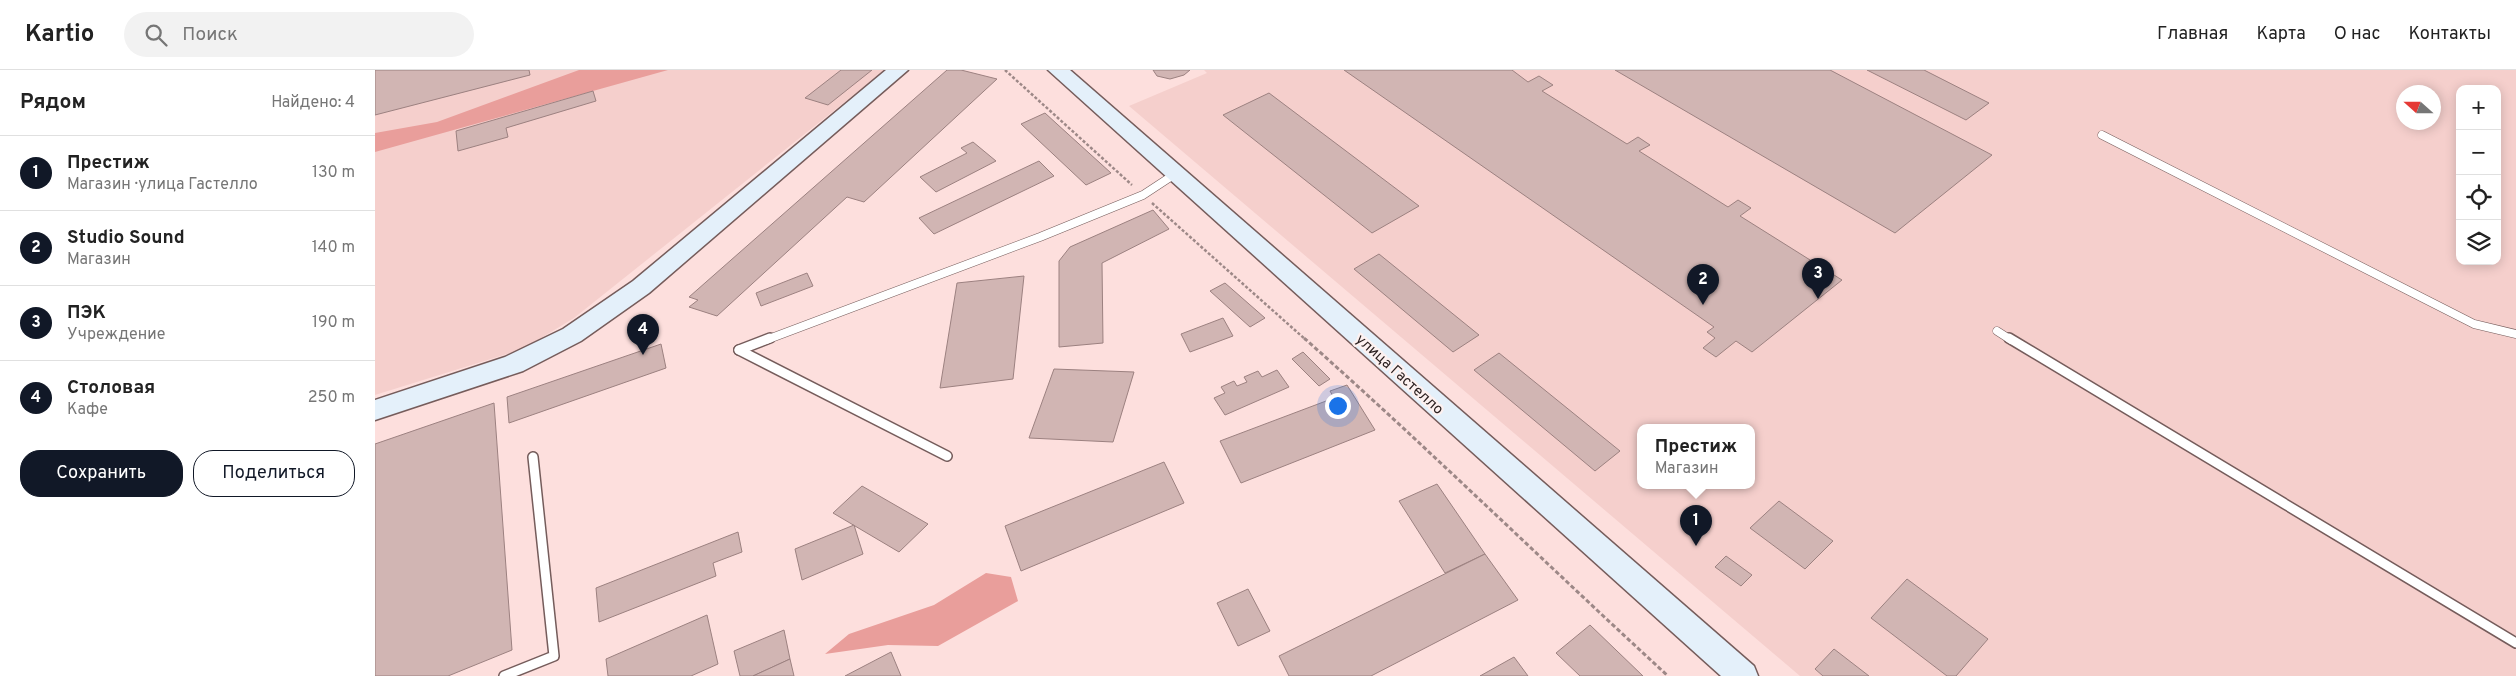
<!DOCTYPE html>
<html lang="ru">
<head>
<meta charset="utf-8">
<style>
  :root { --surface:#fff; --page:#f2f2f2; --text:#222; --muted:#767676; --line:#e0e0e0; --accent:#111827 }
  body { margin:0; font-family:Overpass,sans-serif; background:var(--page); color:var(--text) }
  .controls { position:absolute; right:15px; top:15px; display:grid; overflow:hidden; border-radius:10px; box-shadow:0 2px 12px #0003 }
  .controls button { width:45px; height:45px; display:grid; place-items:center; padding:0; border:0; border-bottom:1px solid var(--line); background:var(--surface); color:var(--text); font:25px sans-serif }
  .compass { position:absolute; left:2021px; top:15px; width:45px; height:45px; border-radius:50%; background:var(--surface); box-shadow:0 2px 12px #0003; rotate:291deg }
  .you { position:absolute; left:962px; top:335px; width:18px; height:18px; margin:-12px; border:4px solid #fff; border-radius:50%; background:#1a73e8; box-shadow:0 0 0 8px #1a73e833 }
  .badge { display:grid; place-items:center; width:32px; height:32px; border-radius:50%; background:var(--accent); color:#fff; font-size:16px; font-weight:700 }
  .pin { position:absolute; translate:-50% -41px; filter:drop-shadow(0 1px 2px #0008) }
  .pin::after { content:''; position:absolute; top:26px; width:18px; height:15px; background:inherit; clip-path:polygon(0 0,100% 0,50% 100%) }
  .popup { position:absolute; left:1262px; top:354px; width:118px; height:65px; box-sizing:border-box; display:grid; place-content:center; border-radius:10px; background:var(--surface); filter:drop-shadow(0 1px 4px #0005); font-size:16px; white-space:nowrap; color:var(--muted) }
  .popup b { font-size:19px; color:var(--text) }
  .popup::after { content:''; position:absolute; left:50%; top:100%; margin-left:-10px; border:10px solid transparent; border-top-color:var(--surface) }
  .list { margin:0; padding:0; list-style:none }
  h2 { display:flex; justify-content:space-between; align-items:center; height:65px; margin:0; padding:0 20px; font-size:21px }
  h2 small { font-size:16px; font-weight:400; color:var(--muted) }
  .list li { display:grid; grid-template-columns:32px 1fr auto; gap:15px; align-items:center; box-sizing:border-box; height:75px; padding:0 20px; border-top:1px solid var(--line) }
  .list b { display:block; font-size:19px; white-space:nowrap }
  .list p { margin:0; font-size:16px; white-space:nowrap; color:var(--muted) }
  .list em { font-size:16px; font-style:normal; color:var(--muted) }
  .actions { display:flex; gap:10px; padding:15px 20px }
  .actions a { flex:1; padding:11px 0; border:1px solid var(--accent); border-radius:20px; text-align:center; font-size:18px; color:var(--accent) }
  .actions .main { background:var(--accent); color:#fff }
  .icon { flex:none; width:28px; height:28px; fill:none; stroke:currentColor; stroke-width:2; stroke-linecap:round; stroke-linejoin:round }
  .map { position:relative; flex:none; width:2141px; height:606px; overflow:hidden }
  header { display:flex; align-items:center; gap:30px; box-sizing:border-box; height:70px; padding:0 25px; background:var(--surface); border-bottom:1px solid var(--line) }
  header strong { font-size:24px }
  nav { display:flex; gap:28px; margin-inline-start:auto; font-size:18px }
  .search { width:350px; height:45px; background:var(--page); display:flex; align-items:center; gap:12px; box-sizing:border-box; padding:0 18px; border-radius:28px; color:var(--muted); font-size:19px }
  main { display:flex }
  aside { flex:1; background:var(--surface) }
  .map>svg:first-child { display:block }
  .built { fill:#f5cfcc; fill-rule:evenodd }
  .forest { fill:#e99e9b }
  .building { fill:#d1b5b3; stroke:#9c8180 }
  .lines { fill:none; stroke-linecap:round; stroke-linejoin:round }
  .service-far1-casing { stroke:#755c5b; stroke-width:9 }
  .service-casing { stroke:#755c5b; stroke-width:12 }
  .secondary-casing { stroke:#755c5b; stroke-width:3 }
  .path-far1 { stroke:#9d8887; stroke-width:2.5; stroke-dasharray:3 2; stroke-linecap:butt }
  .path { stroke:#9d8887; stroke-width:3; stroke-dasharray:4.5 2.5; stroke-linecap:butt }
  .service-far1 { stroke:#fff; stroke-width:8 }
  .service { stroke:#fff; stroke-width:9 }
  .secondary { fill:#e4f0fa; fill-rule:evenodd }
  .labels { text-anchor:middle; stroke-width:4.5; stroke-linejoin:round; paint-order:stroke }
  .street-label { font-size:15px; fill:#291e1e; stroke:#fdf1f0 }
</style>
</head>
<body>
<header>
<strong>Kartio</strong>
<div class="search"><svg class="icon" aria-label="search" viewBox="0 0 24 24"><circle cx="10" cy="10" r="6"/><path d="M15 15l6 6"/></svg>Поиск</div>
<nav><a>Главная</a><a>Карта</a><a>О нас</a><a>Контакты</a></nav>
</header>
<main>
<aside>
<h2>Рядом<small>Найдено: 4</small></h2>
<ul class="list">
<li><span class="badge">1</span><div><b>Престиж</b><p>Магазин · улица Гастелло</p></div><em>130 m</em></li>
<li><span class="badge">2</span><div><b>Studio Sound</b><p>Магазин</p></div><em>140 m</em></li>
<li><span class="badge">3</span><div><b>ПЭК</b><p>Учреждение</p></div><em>190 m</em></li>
<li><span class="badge">4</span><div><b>Столовая</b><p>Кафе</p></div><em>250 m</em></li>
</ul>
<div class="actions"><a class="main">Сохранить</a><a>Поделиться</a></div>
</aside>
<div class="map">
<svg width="2141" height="606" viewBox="0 0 2141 606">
  <rect width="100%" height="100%" fill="#fddfdd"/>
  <g class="built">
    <path d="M0 0H510L199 248 148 279 0 325Z"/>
    <path d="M829 0H2141V606H1494L1459 579 1440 599 1448 606H1425L754 36 832 3ZM2085 19H2122V191H2085ZM2028 22H2058V52H2028ZM1266 357H1376V415H1266Z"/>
  </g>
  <g class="forest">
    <path d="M204 0H293L0 82V63L62 52Z"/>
    <path d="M611 503 636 507 643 531 563 576 513 575 450 584 474 564 559 535Z"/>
  </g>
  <g class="building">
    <path d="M0 0H154L155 5 0 45Z"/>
    <path d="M466 0H497L453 35 430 28Z"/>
    <path d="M572 0H586L622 9 489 132 472 127 342 246 314 237 323 230 314 227Z"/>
    <path d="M778 0H815L809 5 795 9 782 6Z"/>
    <path d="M969 0H1137L1153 12 1164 6 1178 15 1167 21 1252 74 1263 67 1275 75 1264 81 1353 137 1363 130 1376 138 1365 146 1467 210 1377 282 1361 271 1341 287 1328 278 1340 268 1332 262 1339 257Z"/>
    <path d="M1240 0H1455L1617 85 1520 163Z"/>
    <path d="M1492 0H1549L1614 33 1591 50Z"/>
    <path d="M218 21 221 31 131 58 133 67 83 81 81 61Z"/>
    <path d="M894 23 1044 136 997 163 848 45Z"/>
    <path d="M670 43 682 54 736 103 711 115 646 54Z"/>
    <path d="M598 72 621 91 561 122 545 107 592 83 586 78Z"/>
    <path d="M664 91 679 106 559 164 544 148Z"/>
    <path d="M778 140 794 159 727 193 728 273 684 277V191L695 177Z"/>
    <path d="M1004 184 1104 265 1078 282 979 199Z"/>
    <path d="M432 203 438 216 386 236 381 223Z"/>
    <path d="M649 206 638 309 565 318 582 213Z"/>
    <path d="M850 213 890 248 875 257 835 221Z"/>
    <path d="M848 248 858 266 815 282 806 264Z"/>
    <path d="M286 274 291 298 134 353 132 327Z"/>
    <path d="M928 282 955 309 944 316 917 289Z"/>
    <path d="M1124 283 1245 381 1220 401 1099 300Z"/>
    <path d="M679 299 759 302 738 372 654 368Z"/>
    <path d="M902 300 914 317 850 345 839 328 850 323 846 317 859 311 862 316 872 312 869 307 883 301 887 307Z"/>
    <path d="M972 315 1000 360 866 413 845 371 959 328 955 321Z"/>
    <path d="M119 333 137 580 73 606H0V374Z"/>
    <path d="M789 392 809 433 646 501 630 456Z"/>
    <path d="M1062 414 1110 484 1070 503 1024 431Z"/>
    <path d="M487 416 553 454 524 482 458 443Z"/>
    <path d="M1404 431 1458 471 1430 499 1375 458Z"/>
    <path d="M479 455 488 484 427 510 420 479Z"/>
    <path d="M363 462 367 482 338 493 341 506 224 552 221 518Z"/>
    <path d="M1110 484 1143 530 996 606H914L904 586Z"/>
    <path d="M1351 486 1377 505 1366 516 1340 497Z"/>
    <path d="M1532 509 1613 569 1581 606H1572L1496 548Z"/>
    <path d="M873 519 895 561 863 576 842 533Z"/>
    <path d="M332 545 343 594 316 606H233L231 589Z"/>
    <path d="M1215 555 1268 606H1205L1181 583Z"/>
    <path d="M409 560 415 589 378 606H365L359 581Z"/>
    <path d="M1459 579 1494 606H1448L1440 599Z"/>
    <path d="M516 582 526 606H470Z"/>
    <path d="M1139 587 1153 606H1105Z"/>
    <path d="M415 589 419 606H378Z"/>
  </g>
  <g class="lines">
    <g class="service-far1-casing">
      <g id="service-far1">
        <path d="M1727 65 2099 254 2141 264"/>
        <path d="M1622 261 1636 270"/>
        <path d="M391 270 665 167 768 125 800 104"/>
      </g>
    </g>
    <g class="service-casing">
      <g id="service">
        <path d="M1634 268 2141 573"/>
        <path d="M364 280 395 268"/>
        <path d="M364 280 572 386"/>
        <path d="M129 606 179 586 158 387"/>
      </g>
    </g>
    <g class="secondary-casing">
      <g id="secondary">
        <path d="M511 0H533L274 223 206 271 148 301 0 350V330L130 287 188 259 258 211Z"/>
        <path d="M673 0H695L1379 596 1383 606H1346Z"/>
      </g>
    </g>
    <g class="path-far1">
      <path d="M630 0 757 115"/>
      <path d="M777 133 931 270"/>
    </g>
    <path class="path" d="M929 268C1053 378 1171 494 1293 606"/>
    <use href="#service-far1" class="service-far1"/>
    <use href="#service" class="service"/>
    <use href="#secondary" class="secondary"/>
  </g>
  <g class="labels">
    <g class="street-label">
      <text transform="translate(1025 304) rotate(42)" y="5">улица Гастелло</text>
    </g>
  </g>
</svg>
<div class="controls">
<button>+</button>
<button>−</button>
<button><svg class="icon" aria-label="locate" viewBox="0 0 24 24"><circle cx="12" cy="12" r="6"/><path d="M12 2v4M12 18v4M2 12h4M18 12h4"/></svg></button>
<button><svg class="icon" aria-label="layers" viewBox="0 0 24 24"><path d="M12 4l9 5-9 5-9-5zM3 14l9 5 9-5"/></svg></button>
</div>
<svg class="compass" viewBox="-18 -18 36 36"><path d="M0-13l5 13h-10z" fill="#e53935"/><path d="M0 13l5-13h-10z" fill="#767676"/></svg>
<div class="you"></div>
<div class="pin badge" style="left:1321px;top:476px">1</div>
<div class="popup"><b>Престиж</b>Магазин</div>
<div class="pin badge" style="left:1328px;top:235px">2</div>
<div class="pin badge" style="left:1443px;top:229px">3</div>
<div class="pin badge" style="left:268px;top:285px">4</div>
</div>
</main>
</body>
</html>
